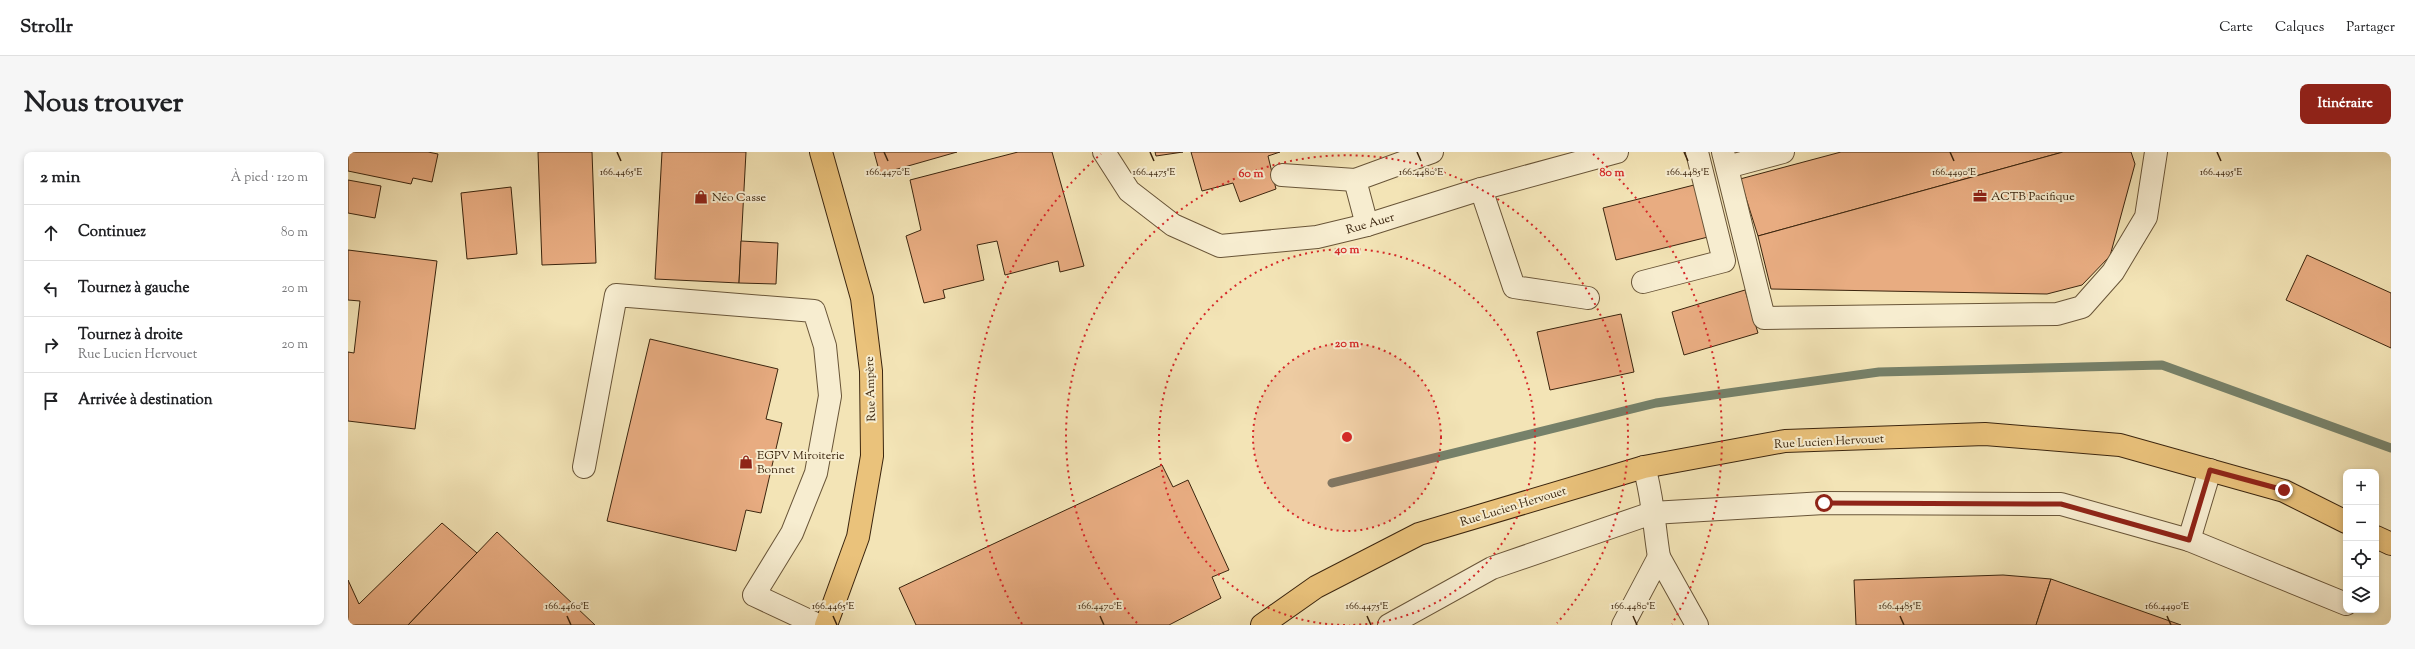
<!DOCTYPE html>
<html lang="fr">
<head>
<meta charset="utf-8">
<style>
  :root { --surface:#fff; --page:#f6f6f6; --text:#202124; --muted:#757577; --line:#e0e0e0; --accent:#8f2418 }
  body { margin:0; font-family:"Sorts Mill Goudy",serif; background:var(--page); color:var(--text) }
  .controls { position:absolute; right:12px; bottom:12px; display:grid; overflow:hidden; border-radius:8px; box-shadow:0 2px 6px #0003 }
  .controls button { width:36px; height:36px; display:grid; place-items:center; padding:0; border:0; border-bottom:1px solid var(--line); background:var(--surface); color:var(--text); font:20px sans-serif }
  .stop { position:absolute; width:12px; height:12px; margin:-9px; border:3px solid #8f2418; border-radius:50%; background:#fff }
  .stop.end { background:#8f2418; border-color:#fff; box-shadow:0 1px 4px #0008 }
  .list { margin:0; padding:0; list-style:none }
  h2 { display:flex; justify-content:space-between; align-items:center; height:52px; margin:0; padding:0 16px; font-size:17px }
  h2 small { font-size:13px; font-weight:400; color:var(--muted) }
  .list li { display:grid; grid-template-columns:26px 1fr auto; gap:12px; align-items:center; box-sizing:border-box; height:56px; padding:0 16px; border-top:1px solid var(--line) }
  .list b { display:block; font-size:15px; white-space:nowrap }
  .list p { margin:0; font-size:13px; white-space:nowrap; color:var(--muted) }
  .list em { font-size:13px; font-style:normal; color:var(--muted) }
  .icon { flex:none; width:22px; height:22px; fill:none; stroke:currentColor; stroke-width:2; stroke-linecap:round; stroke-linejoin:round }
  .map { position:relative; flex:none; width:2043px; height:473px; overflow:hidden; border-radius:8px }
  header { display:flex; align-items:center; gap:24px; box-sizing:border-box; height:56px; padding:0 20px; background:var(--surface); border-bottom:1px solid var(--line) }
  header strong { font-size:19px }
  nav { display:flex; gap:22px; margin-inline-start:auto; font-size:14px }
  .intro { display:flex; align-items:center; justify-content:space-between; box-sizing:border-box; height:96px; padding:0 24px }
  h1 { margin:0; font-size:28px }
  .button { padding:10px 18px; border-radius:8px; background:var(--accent); color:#fff; font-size:14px; font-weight:700 }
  main { display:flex; gap:24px; padding:0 24px }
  aside { flex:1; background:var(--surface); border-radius:8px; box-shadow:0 2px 6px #0003 }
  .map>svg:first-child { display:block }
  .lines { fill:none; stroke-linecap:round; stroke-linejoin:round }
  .stream { stroke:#76816a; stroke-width:9 }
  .building { fill:#e8ac81; stroke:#3b250e }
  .minor-casing { stroke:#695538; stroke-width:24 }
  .major-casing { stroke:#3b250e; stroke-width:24 }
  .minor { stroke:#f7edd0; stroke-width:22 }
  .major { stroke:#eac27b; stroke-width:22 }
  .route { stroke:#8f2418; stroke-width:5 }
  .ticks { fill:none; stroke:#3b250e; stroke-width:1.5 }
  .ring { fill:none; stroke:#d62828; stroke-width:2; stroke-dasharray:2 4 }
  .labels { text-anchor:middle; stroke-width:4; stroke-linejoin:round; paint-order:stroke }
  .poi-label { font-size:12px; fill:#3b250e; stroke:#f7edd0; text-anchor:start }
  .street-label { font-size:12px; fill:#3b250e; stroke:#f7edd0 }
  .ticks-label { font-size:10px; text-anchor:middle; fill:#3b250e; stroke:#f7edd0; stroke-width:4; stroke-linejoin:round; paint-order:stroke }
  .centre { fill:#d62828; stroke:#f7edd0; stroke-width:2 }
  .ring-label { font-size:12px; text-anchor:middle; font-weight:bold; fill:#d62828; stroke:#f7edd0; stroke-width:4; stroke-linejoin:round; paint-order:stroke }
</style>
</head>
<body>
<header>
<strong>Strollr</strong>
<nav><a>Carte</a><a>Calques</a><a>Partager</a></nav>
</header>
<div class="intro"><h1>Nous trouver</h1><a class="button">Itinéraire</a></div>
<main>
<aside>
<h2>2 min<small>À pied · 120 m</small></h2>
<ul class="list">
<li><svg class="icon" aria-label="ahead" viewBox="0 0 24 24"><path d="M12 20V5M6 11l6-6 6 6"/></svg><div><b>Continuez</b></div><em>80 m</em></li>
<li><svg class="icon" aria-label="left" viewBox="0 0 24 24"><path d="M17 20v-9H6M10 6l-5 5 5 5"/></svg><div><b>Tournez à gauche</b></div><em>20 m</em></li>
<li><svg class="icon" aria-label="right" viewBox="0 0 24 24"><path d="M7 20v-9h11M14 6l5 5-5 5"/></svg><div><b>Tournez à droite</b><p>Rue Lucien Hervouet</p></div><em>20 m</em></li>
<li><svg class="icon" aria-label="arrive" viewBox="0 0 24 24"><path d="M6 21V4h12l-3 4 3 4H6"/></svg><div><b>Arrivée à destination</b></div></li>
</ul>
</aside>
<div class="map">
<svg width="2043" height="473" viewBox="0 0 2043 473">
  <rect width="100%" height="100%" fill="#f3e4b6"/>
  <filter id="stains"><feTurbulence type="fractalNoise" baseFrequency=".005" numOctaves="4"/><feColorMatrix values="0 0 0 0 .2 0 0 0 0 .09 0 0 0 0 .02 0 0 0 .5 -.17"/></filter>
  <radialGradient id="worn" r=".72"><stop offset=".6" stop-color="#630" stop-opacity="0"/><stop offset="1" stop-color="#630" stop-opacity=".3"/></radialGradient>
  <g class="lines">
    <path class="stream" d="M984 331 1308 251 1531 220 1814 213 2043 296"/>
  </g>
  <g class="building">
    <path d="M0 0H80L90 2 84 30 65 26 63 32 0 19Z"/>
    <path d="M190 0H244L248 111 194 113Z"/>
    <path d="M314 0H398L391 131 307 127Z"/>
    <path d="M526 0H609L532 22Z"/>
    <path d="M670 0H704L736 114 712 120 710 109 657 123 649 89 629 93 636 128 595 138 597 146 576 151 558 84 573 78 562 28Z"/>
    <path d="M807 0H835L808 4Z"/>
    <path d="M843 0H932L920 4 928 37 892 50 885 31 854 39Z"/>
    <path d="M1493 0H1715L1410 84 1392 27Z"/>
    <path d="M1715 0H1783L1787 12 1762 104 1734 133 1699 142 1423 137 1410 84Z"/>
    <path d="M0 28 33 34 27 66 0 61Z"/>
    <path d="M1346 33 1360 85 1268 108 1255 56Z"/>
    <path d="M163 35 169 102 119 107 113 41Z"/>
    <path d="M393 89 430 91 428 132 391 131Z"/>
    <path d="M0 98 89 109 67 277 0 269V200L6 201 12 149 0 148Z"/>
    <path d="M1959 103 2043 141V196L1938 148Z"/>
    <path d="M1397 138 1410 181 1336 203 1324 160Z"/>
    <path d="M1273 162 1286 220 1202 238 1189 180Z"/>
    <path d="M302 187 430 217 418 267 434 271 413 361 398 358 388 399 259 369Z"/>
    <path d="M814 313 825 335 840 328 881 418 864 425 873 446 821 473H568L551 436Z"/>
    <path d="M94 371 129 401 60 473H0V428L11 452Z"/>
    <path d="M149 380 247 473H60Z"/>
    <path d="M1655 423 1703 427 1688 473H1508L1506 428Z"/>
    <path d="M1703 427 1833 473H1688Z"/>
  </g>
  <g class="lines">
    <g class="minor-casing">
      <g id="minor">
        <path d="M756 0 781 39 825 73 872 94 969 85 1019 73 1133 37 1269 0"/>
        <path d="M1375 0 1416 166 1709 162 1734 155 1765 120 1798 65 1808 0"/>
        <path d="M1379 15 1435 0"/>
        <path d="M934 23 1007 28"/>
        <path d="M1133 37 1166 135 1240 146"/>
        <path d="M1019 73 1007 28 1084 0"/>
        <path d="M1295 130 1376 109 1349 0"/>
        <path d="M236 315 268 143 466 159 477 194 482 244 468 321 444 381 406 443 470 473"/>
        <path d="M1296 315C1305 344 1306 375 1311 405"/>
        <path d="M1841 388 1998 452"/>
        <path d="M1041 473 1144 416 1304 361 1476 351 1713 352 1841 388 1862 318"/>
        <path d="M1275 473 1311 405 1349 473"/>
      </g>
    </g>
    <g class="major-casing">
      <g id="major">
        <path d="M473 0 514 146 523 219 524 304 510 385 478 473"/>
        <path d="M2028 385 2043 392"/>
        <path d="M914 473 968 435 1071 382 1296 315 1437 289 1637 282 1772 293 1936 339 1998 370"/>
      </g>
    </g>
    <use href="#minor" class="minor"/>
    <use href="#major" class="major"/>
  </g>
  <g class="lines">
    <path class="route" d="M1476 351 1713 352 1841 388 1862 318 1936 338"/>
  </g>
  <path class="ticks" d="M269 0 273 9M536 0 540 9M802 0 806 9M1069 0 1073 9M1336 0 1340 9M1602 0 1606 9M1869 0 1873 9M219 464 223 473M485 464 489 473M752 464 756 473M1019 464 1023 473M1285 464 1289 473M1552 464 1556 473M1819 464 1823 473"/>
  <circle cx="999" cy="285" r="94" fill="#d62828" fill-opacity=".12"/>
  <g class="ring">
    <circle cx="999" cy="285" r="94"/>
    <path d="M997 473A188 188 0 1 1 1001 473"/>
    <path d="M789 471A281 281 0 1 1 1209 471"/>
    <path d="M674 472A375 375 0 0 1 753 2M1245 2A375 375 0 0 1 1324 472"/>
  </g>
  <defs>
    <g id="office-bare" transform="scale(1.08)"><path d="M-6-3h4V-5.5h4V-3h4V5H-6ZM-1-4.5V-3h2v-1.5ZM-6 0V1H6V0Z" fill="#8f2418" stroke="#f7edd0" stroke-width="2.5" paint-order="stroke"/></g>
    <g id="shop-bare" transform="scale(1.08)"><path d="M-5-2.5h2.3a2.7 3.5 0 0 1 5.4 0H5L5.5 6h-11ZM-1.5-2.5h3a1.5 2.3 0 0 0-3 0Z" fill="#8f2418" stroke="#f7edd0" stroke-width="2.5" paint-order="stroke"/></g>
  </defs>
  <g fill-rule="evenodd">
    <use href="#office-bare" x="1632" y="44"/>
    <use href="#shop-bare" x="353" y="45"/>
    <use href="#shop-bare" x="398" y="310"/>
  </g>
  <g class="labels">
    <g class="poi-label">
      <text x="1643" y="48">ACTB Pacifique</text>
      <text x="364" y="49">Néo Casse</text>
      <text x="409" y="307">EGPV Miroiterie<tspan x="409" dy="14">Bonnet</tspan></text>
    </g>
    <g class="street-label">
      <text transform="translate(1022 71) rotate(-16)" y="4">Rue Auer</text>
      <text transform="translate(522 237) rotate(-92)" y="4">Rue Ampère</text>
      <text transform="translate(1481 289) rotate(-3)" y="4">Rue Lucien Hervouet</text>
      <text transform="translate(1165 354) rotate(-17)" y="4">Rue Lucien Hervouet</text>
    </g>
  </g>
  <g class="ticks-label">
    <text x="540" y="23">166.4470°E</text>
    <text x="806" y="23">166.4475°E</text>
    <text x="1073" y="23">166.4480°E</text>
    <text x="1340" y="23">166.4485°E</text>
    <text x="1606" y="23">166.4490°E</text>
    <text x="1873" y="23">166.4495°E</text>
    <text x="273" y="23">166.4465°E</text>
    <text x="219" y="457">166.4460°E</text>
    <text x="485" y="457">166.4465°E</text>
    <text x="752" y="457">166.4470°E</text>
    <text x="1019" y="457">166.4475°E</text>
    <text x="1285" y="457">166.4480°E</text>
    <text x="1552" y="457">166.4485°E</text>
    <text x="1819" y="457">166.4490°E</text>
  </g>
  <circle cx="999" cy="285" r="6" class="centre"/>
  <g class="ring-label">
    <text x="1264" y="24">80 m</text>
    <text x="903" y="25">60 m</text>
    <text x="999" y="101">40 m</text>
    <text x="999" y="195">20 m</text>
  </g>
  <rect width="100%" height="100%" filter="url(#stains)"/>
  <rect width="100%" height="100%" fill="url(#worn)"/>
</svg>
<div class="controls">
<button>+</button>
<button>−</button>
<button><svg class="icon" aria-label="locate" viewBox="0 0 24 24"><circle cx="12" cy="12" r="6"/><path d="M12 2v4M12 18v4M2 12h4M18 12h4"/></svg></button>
<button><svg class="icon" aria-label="layers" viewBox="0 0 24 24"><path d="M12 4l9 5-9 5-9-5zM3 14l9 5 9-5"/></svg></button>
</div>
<div class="stop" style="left:1476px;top:351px"></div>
<div class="stop end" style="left:1936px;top:338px"></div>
</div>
</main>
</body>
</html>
